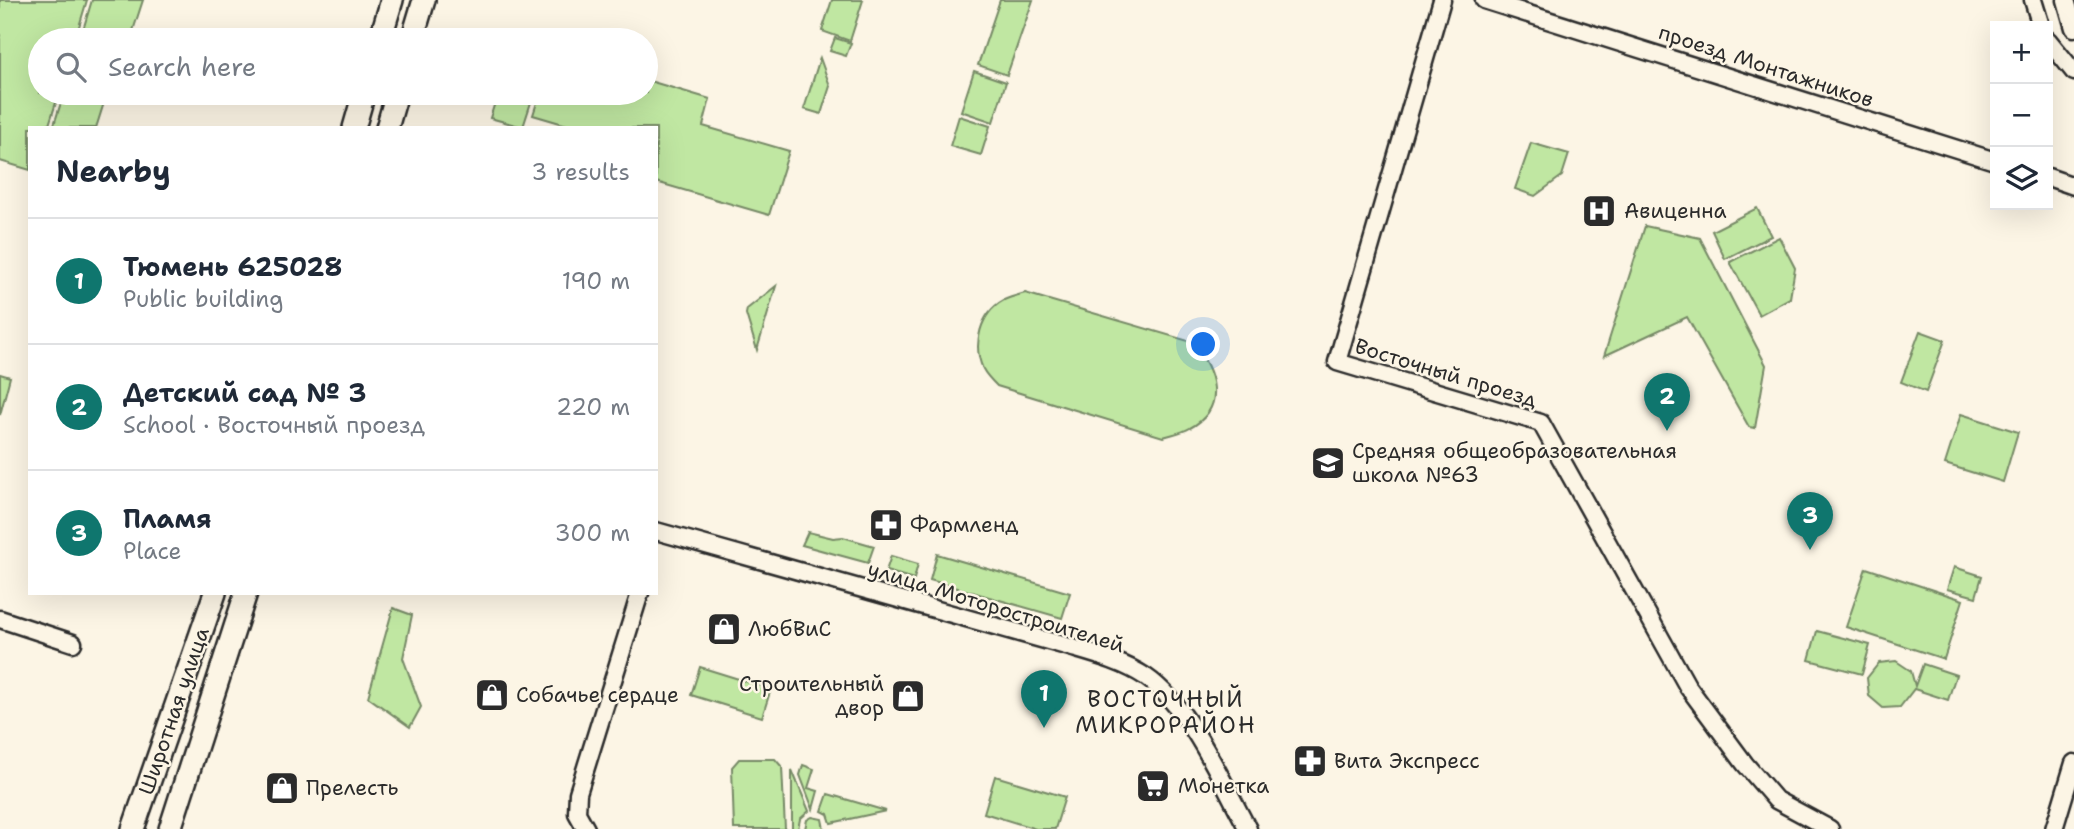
<!DOCTYPE html>
<html lang="en">
<head>
<meta charset="utf-8">
<style>
  :root { --surface:#fff; --page:#f6f6f7; --text:#1f2937; --muted:#747a83; --line:#e0e1e3; --accent:#0f766e }
  body { margin:0; font-family:"Shantell Sans",sans-serif; background:var(--page); color:var(--text) }
  .controls { position:absolute; right:21px; top:21px; display:grid; overflow:hidden; border-radius:0px; box-shadow:0 7px 28px #0002 }
  .controls button { width:63px; height:63px; display:grid; place-items:center; padding:0; border:0; border-bottom:2px solid var(--line); background:var(--surface); color:var(--text); font:35px sans-serif }
  .you { position:absolute; left:1204px; top:345px; width:24px; height:24px; margin:-18px; border:5px solid #fff; border-radius:50%; background:#1a73e8; box-shadow:0 0 0 10px #1a73e833 }
  .badge { display:grid; place-items:center; width:46px; height:46px; border-radius:50%; background:var(--accent); color:#fff; font-size:23px; font-weight:700 }
  .pin { position:absolute; translate:-50% -58px; filter:drop-shadow(0 2px 4px #0008) }
  .pin::after { content:''; position:absolute; top:37px; width:24px; height:21px; background:inherit; clip-path:polygon(0 0,100% 0,50% 100%) }
  .list { margin:0; padding:0; list-style:none }
  h2 { display:flex; justify-content:space-between; align-items:center; height:91px; margin:0; padding:0 28px; font-size:30px }
  h2 small { font-size:23px; font-weight:400; color:var(--muted) }
  .list li { display:grid; grid-template-columns:46px 1fr auto; gap:21px; align-items:center; box-sizing:border-box; height:126px; padding:0 28px; border-top:2px solid var(--line) }
  .list b { display:block; font-size:26px; white-space:nowrap }
  .list p { margin:0; font-size:23px; white-space:nowrap; color:var(--muted) }
  .list em { font-size:23px; font-style:normal; color:var(--muted) }
  .icon { flex:none; width:38px; height:38px; fill:none; stroke:currentColor; stroke-width:2; stroke-linecap:round; stroke-linejoin:round }
  .map { position:relative; flex:none; width:2074px; height:829px; overflow:hidden }
  .search { position:absolute; background:var(--surface); box-shadow:0 7px 28px #0002; left:28px; top:28px; width:630px; height:77px; display:flex; align-items:center; gap:18px; box-sizing:border-box; padding:0 24px; border-radius:38px; color:var(--muted); font-size:26px }
  .panel { position:absolute; background:var(--surface); box-shadow:0 7px 28px #0002; left:28px; top:126px; width:630px; height:469px; border-radius:0px }
  .map>svg:first-child { display:block }
  .green { fill:#c0e7a2; stroke:#768966; stroke-width:2 }
  .lines { fill:none; stroke-linecap:round; stroke-linejoin:round }
  .minor-casing { stroke:#2b2b2b; stroke-width:21 }
  .major-casing { stroke:#2b2b2b; stroke-width:26 }
  .minor { stroke:#fcf5e5; stroke-width:16 }
  .major { stroke:#fcf5e5; stroke-width:21 }
  .labels { text-anchor:middle; stroke-width:5; stroke-linejoin:round; paint-order:stroke }
  .street-label { font-size:21px; fill:#2b2b2b; stroke:#fcf5e5 }
  .poi-label { font-size:21px; fill:#2b2b2b; stroke:#fcf5e5; text-anchor:start }
  .neighbourhood-label { font-size:23px; letter-spacing:2px; fill:#2b2b2b; stroke:#fcf5e5 }
</style>
</head>
<body>
<div class="map">
<svg width="2074" height="829" viewBox="0 0 2074 829">
  <rect width="100%" height="100%" fill="#fcf5e5"/>
  <filter id="ink" filterUnits="userSpaceOnUse"><feTurbulence type="fractalNoise" baseFrequency=".0143" numOctaves="2"/><feDisplacementMap in="SourceGraphic" scale="14" xChannelSelector="R" yChannelSelector="G"/><feConvolveMatrix kernelMatrix="1 2 1 2 8 2 1 2 1" color-interpolation-filters="sRGB"/></filter>
  <g filter="url(#ink)">
    <g class="green">
      <path d="M0 0H87L75 40H40V93H59L48 128H30V170L0 161Z"/>
      <path d="M92 0H143L130 40H80Z"/>
      <path d="M832 0H863L850 41 822 31Z"/>
      <path d="M1000 0H1033L1007 75 978 65Z"/>
      <path d="M835 38 851 43 846 56 830 51Z"/>
      <path d="M820 58 830 86 821 114 804 109Z"/>
      <path d="M974 71 1006 82 993 122 961 111Z"/>
      <path d="M646 80 710 99 703 126 789 151 769 215 656 182V128H577L533 115 540 93H646Z"/>
      <path d="M64 93H107L96 128H53Z"/>
      <path d="M498 93H534L523 127 490 118Z"/>
      <path d="M959 116 990 126 981 155 950 146Z"/>
      <path d="M1531 143 1569 154 1562 176 1535 196 1515 189Z"/>
      <path d="M1757 208 1771 236 1725 259 1712 231Z"/>
      <path d="M1645 226 1700 238 1766 365 1755 428 1749 427 1687 317 1604 356Z"/>
      <path d="M1779 237 1795 268 1790 298 1759 315 1730 262Z"/>
      <path d="M776 286 757 350 746 314 747 309Z"/>
      <path d="M1025 293 1192 342C1214 369 1229 407 1190 428 1182 433 1172 434 1163 437L997 386C992 381 986 375 983 369 972 345 980 313 1004 300 1010 297 1018 295 1025 293Z"/>
      <path d="M1920 331 1945 340 1926 392 1901 382Z"/>
      <path d="M0 374 10 377 0 415Z"/>
      <path d="M1961 414 2018 432 2003 482 1945 464Z"/>
      <path d="M808 532 833 538 843 537 874 546 868 563 802 545Z"/>
      <path d="M937 554 1070 593 1062 618 930 580Z"/>
      <path d="M891 556 918 564 914 579 886 571Z"/>
      <path d="M1954 567 1982 576 1976 597 1947 589Z"/>
      <path d="M1866 568 1963 600 1944 659 1846 627Z"/>
      <path d="M393 608 412 615 403 658 421 707 410 727 368 697Z"/>
      <path d="M1817 631 1870 645 1862 674 1809 660Z"/>
      <path d="M1896 661 1911 671 1915 686 1923 664 1956 675 1948 700 1914 689 1900 707 1883 708 1869 696 1867 678 1879 663Z"/>
      <path d="M700 667 771 689 762 717 691 695Z"/>
      <path d="M739 759H775L782 767 785 829H734L732 767Z"/>
      <path d="M803 765 814 769 808 788 818 791 813 809 800 775Z"/>
      <path d="M792 770 809 811 800 819 798 829H792Z"/>
      <path d="M995 776 1065 797 1055 829H1036L984 813Z"/>
      <path d="M828 794 886 811 831 823 828 814 822 811Z"/>
      <path d="M812 817 822 819 824 829H805L807 820Z"/>
    </g>
    <g class="lines">
      <g class="minor-casing">
        <g id="minor">
          <path d="M1442 0 1337 362 1541 423 1688 687 1745 764 1776 800 1830 829"/>
          <path d="M1484 0 1995 161"/>
          <path d="M2033 0 2041 26"/>
          <path d="M2066 0 2074 28"/>
          <path d="M2048 40 2074 72"/>
          <path d="M2048 177 2074 186"/>
          <path d="M656 531 1066 646C1093 654 1122 661 1146 677 1191 708 1222 782 1248 829"/>
          <path d="M0 619 73 643"/>
          <path d="M586 829 577 813 578 793 640 593"/>
          <path d="M2054 829 2074 763"/>
        </g>
      </g>
      <g class="major-casing">
        <g id="major">
          <path d="M380 40 392 0"/>
          <path d="M412 40 424 0"/>
          <path d="M354 128 364 93"/>
          <path d="M387 128 397 93"/>
          <path d="M133 829 215 593"/>
          <path d="M170 829 246 593"/>
        </g>
      </g>
      <use href="#minor" class="minor"/>
      <use href="#major" class="major"/>
    </g>
  </g>
  <defs>
    <g id="hospital-square" transform="scale(1.75)"><rect x="-9" y="-9" width="18" height="18" rx="4" fill="#2b2b2b" stroke="#fcf5e5"/><path d="M-5-5h3v3.5h4V-5h3V5h-3V1.5h-4V5h-3Z" fill="#fff"/></g>
    <g id="school-square" transform="scale(1.75)"><rect x="-9" y="-9" width="18" height="18" rx="4" fill="#2b2b2b" stroke="#fcf5e5"/><path d="M0-5L7-2L0 1L-7-2ZM-4 1L0 2.5L4 1V4Q0 6-4 4Z" fill="#fff"/></g>
    <g id="pharmacy-square" transform="scale(1.75)"><rect x="-9" y="-9" width="18" height="18" rx="4" fill="#2b2b2b" stroke="#fcf5e5"/><path d="M-2-6h4v4h4v4h-4v4h-4v-4h-4v-4h4Z" fill="#fff"/></g>
    <g id="shop-square" transform="scale(1.75)"><rect x="-9" y="-9" width="18" height="18" rx="4" fill="#2b2b2b" stroke="#fcf5e5"/><path d="M-5-2.5h2.3a2.7 3.5 0 0 1 5.4 0H5L5.5 6h-11ZM-1.5-2.5h3a1.5 2.3 0 0 0-3 0Z" fill="#fff"/></g>
    <g id="supermarket-square" transform="scale(1.75)"><rect x="-9" y="-9" width="18" height="18" rx="4" fill="#2b2b2b" stroke="#fcf5e5"/><path d="M-6-5.5h2.5l.6 2H6L4.5 2H-2.5L-4.4-4H-6ZM-1.5 3.2a1.3 1.3 0 1 0 .1 0ZM3 3.2a1.3 1.3 0 1 0 .1 0Z" fill="#fff"/></g>
  </defs>
  <g fill-rule="evenodd">
    <use href="#hospital-square" x="1599" y="211"/>
    <use href="#school-square" x="1328" y="463"/>
    <use href="#pharmacy-square" x="886" y="525"/>
    <use href="#shop-square" x="724" y="629"/>
    <use href="#shop-square" x="492" y="695"/>
    <use href="#shop-square" x="908" y="696"/>
    <use href="#pharmacy-square" x="1310" y="761"/>
    <use href="#supermarket-square" x="1153" y="786"/>
    <use href="#shop-square" x="282" y="788"/>
  </g>
  <g class="labels">
    <g class="street-label">
      <text transform="translate(1766 66) rotate(18)" y="7">проезд Монтажников</text>
      <text transform="translate(1446 373) rotate(17)" y="7">Восточный проезд</text>
      <text transform="translate(996 607) rotate(17)" y="7">улица Моторостроителей</text>
      <text transform="translate(174 711) rotate(-71)" y="7">Широтная улица</text>
    </g>
    <g class="poi-label">
      <text x="1624" y="218">Авиценна</text>
      <text x="1352" y="458">Средняя общеобразовательная<tspan x="1352" dy="24">школа №63</tspan></text>
      <text x="910" y="532">Фармленд</text>
      <text x="748" y="636">ЛюбВиС</text>
      <text x="884" y="691" text-anchor="end">Строительный<tspan x="884" dy="24">двор</tspan></text>
      <text x="516" y="702">Собачье сердце</text>
      <text x="1334" y="768">Вита Экспресс</text>
      <text x="1178" y="793">Монетка</text>
      <text x="306" y="795">Прелесть</text>
    </g>
    <g class="neighbourhood-label">
      <text x="1166" y="707">ВОСТОЧНЫЙ<tspan x="1166" dy="26">МИКРОРАЙОН</tspan></text>
    </g>
  </g>
</svg>
<div class="controls">
<button>+</button>
<button>−</button>
<button><svg class="icon" aria-label="layers" viewBox="0 0 24 24"><path d="M12 4l9 5-9 5-9-5zM3 14l9 5 9-5"/></svg></button>
</div>
<div class="you"></div>
<div class="pin badge" style="left:1044px;top:728px">1</div>
<div class="pin badge" style="left:1667px;top:431px">2</div>
<div class="pin badge" style="left:1810px;top:550px">3</div>
<div class="search"><svg class="icon" aria-label="search" viewBox="0 0 24 24"><circle cx="10" cy="10" r="6"/><path d="M15 15l6 6"/></svg>Search here</div>
<section class="panel">
<h2>Nearby<small>3 results</small></h2>
<ul class="list">
<li><span class="badge">1</span><div><b>Тюмень 625028</b><p>Public building</p></div><em>190 m</em></li>
<li><span class="badge">2</span><div><b>Детский сад № 3</b><p>School · Восточный проезд</p></div><em>220 m</em></li>
<li><span class="badge">3</span><div><b>Пламя</b><p>Place</p></div><em>300 m</em></li>
</ul>
</section>
</div>
</body>
</html>
